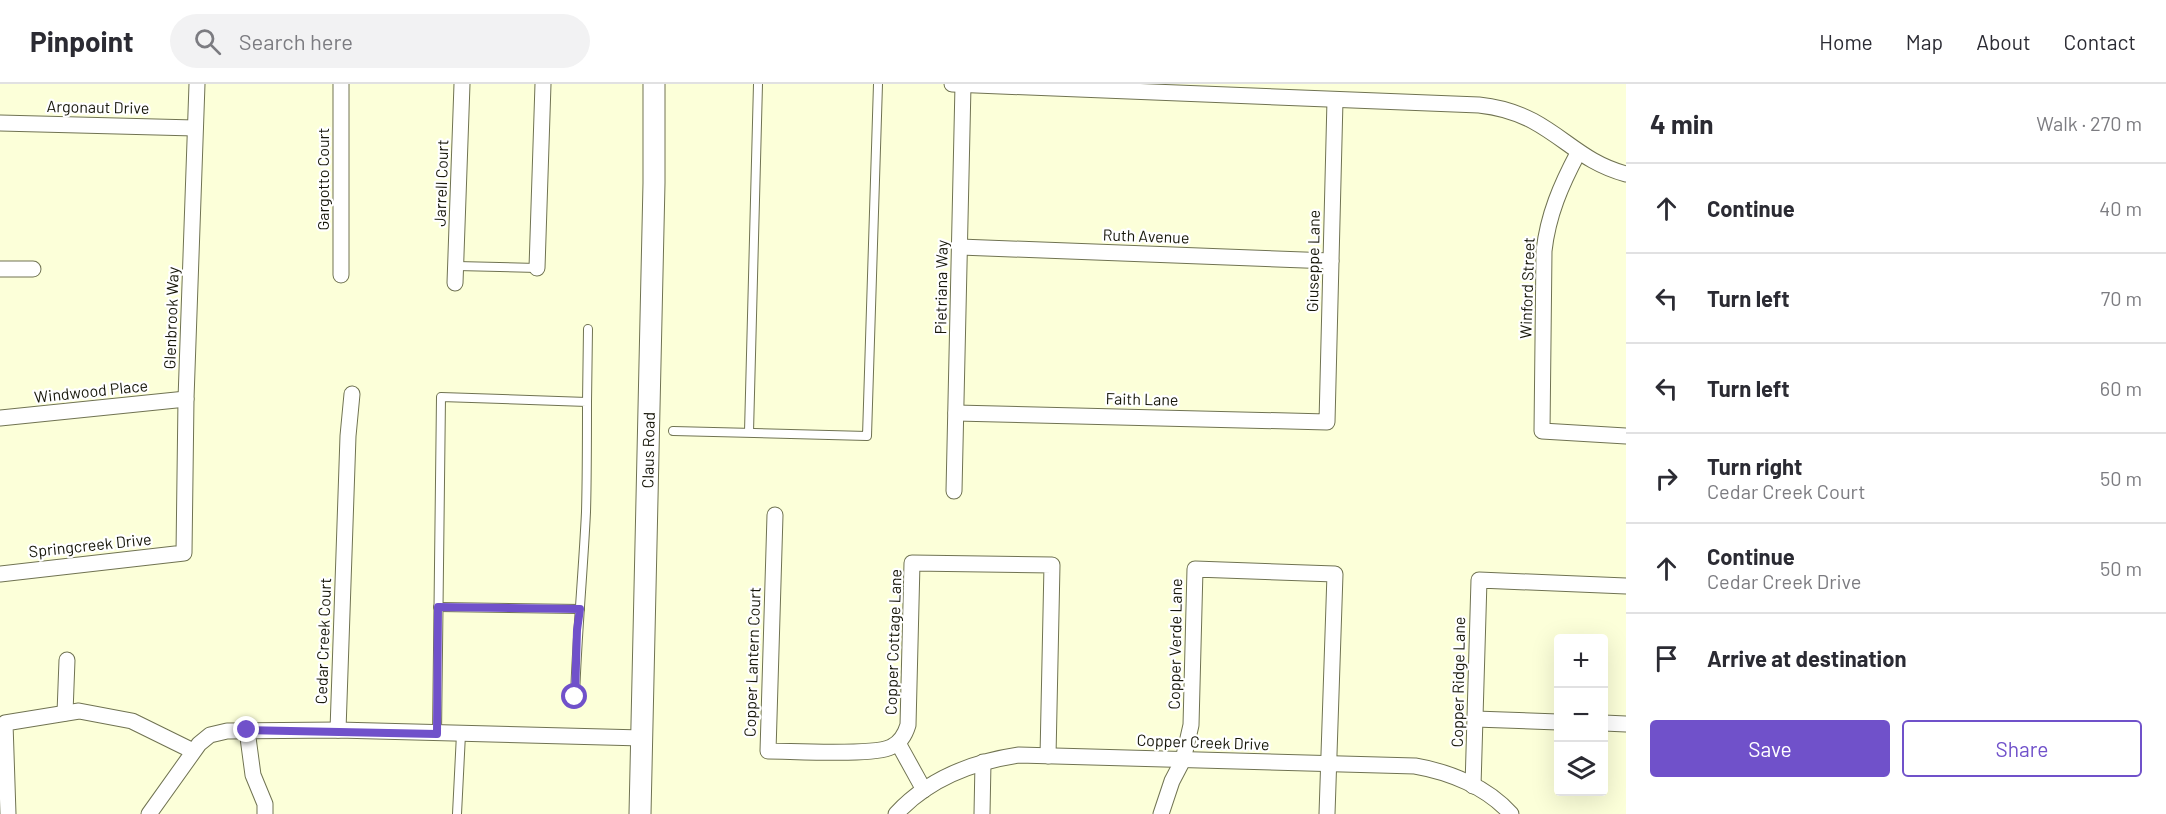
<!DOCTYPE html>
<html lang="en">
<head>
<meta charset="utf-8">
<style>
  :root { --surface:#fff; --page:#f2f2f3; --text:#2b2b33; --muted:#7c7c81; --line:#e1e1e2; --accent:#7051ca }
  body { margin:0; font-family:Barlow,sans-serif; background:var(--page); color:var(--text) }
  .controls { position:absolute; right:18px; bottom:18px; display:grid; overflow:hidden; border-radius:6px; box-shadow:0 6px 24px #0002 }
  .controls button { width:54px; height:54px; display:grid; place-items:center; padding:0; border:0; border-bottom:2px solid var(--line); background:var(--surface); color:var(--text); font:30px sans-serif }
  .stop { position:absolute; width:18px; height:18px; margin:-14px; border:4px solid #7051ca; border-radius:50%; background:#fff }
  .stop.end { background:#7051ca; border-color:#fff; box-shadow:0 2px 6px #0008 }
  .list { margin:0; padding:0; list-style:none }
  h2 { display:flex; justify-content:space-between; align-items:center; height:78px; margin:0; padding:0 24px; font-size:26px }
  h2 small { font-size:20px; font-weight:400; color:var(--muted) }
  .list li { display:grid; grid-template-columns:39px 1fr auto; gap:18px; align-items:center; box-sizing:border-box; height:90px; padding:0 24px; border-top:2px solid var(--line) }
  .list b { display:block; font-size:22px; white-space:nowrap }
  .list p { margin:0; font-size:20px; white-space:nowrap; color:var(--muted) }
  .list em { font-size:20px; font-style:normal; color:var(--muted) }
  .actions { display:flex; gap:12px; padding:18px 24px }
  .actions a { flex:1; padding:14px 0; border:2px solid var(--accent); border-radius:6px; text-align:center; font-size:21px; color:var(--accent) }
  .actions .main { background:var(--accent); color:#fff }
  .icon { flex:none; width:33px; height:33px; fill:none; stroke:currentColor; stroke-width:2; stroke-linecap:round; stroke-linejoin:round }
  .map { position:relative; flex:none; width:1626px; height:730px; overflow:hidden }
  header { display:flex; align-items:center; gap:36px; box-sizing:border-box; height:84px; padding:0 30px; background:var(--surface); border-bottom:2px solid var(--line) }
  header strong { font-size:28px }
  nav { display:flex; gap:33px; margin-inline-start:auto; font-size:21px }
  .search { width:420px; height:54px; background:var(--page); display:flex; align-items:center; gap:15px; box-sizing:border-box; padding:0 21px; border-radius:33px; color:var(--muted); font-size:22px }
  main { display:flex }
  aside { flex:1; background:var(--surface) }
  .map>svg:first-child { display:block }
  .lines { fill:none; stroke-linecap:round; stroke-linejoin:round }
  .service-casing { stroke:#707352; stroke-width:10 }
  .minor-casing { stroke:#707352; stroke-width:17 }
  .secondary-casing { stroke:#707352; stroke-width:23 }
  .service { stroke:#fff; stroke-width:8 }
  .minor { stroke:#fff; stroke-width:15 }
  .secondary { stroke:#fff; stroke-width:21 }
  .route { stroke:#7051ca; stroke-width:8 }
  .labels { text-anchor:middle; stroke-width:4.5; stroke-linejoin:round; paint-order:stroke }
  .street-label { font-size:16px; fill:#17170a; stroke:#fff }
</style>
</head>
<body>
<header>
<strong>Pinpoint</strong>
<div class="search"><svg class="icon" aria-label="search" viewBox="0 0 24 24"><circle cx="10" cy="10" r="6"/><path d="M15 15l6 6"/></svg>Search here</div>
<nav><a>Home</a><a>Map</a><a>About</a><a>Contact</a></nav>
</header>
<main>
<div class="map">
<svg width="1626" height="730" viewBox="0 0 1626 730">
  <rect width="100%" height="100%" fill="#fcffd9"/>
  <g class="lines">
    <g class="service-casing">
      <g id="service">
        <path d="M457 182 537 184"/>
        <path d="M587 318 588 245"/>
        <path d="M673 347 867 352 878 0"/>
        <path d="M749 348 758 0"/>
        <path d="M438 523 580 525"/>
        <path d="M437 650 441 313 587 318C587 355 587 392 586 428 583 490 577 551 575 613"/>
        <path d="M457 730 461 650"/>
      </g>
    </g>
    <g class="minor-casing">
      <g id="minor">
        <path d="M952 0 1479 21C1498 23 1516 28 1533 37 1568 56 1585 79 1626 90"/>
        <path d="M0 39 195 44"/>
        <path d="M1578 69C1561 101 1548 131 1544 167L1542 347 1626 352"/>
        <path d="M960 163 1331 177"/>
        <path d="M537 184 543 0"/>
        <path d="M0 185H33"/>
        <path d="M341 191V0"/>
        <path d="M455 199 462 0"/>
        <path d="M956 329 1327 338 1335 16"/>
        <path d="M0 334 186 315"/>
        <path d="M954 407 963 1"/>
        <path d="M775 431 768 667C792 667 873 672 891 663 900 659 905 651 908 641L912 479 1052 481 1048 672"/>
        <path d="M0 490 184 469 186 315 197 0"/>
        <path d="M65 629 67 576"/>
        <path d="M1475 635 1558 638"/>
        <path d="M1604 639 1626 640"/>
        <path d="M247 646 253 691 265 720V730"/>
        <path d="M338 646 348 352 352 310"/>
        <path d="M898 659 924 706"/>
        <path d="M1473 702 1479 496 1626 502"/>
        <path d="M8 730 5 639 79 627 132 637 193 667"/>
        <path d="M149 730 199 660 210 651 227 647 338 646 642 654"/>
        <path d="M896 730C929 694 972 678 1019 671L1415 682C1450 688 1487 703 1511 730"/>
        <path d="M982 730 983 678"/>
        <path d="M1161 730 1172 697 1183 676 1191 641 1195 485 1335 490 1327 730"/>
      </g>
    </g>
    <g class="secondary-casing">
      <g id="secondary">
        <path id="s1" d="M640 730 654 99V0"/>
      </g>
    </g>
    <use href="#service" class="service"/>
    <use href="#minor" class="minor"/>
    <use href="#secondary" class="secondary"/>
  </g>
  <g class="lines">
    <path class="route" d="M247 646 437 650 438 523 580 525 577 546 575 613"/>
  </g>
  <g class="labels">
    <g class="street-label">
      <text transform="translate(98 23) rotate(1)" y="6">Argonaut Drive</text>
      <text transform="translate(323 95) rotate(-90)" y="6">Gargotto Court</text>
      <text transform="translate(441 99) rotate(-88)" y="6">Jarrell Court</text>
      <text transform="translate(1146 152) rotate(2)" y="6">Ruth Avenue</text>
      <text transform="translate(1313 177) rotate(-89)" y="6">Giuseppe Lane</text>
      <text transform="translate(941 203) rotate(-89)" y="6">Pietriana Way</text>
      <text transform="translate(1527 204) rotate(-88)" y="6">Winford Street</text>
      <text transform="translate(171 234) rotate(-88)" y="6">Glenbrook Way</text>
      <text transform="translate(91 307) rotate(-6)" y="6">Windwood Place</text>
      <text transform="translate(1142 315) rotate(1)" y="6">Faith Lane</text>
      <text dy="6" stroke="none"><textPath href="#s1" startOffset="364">Claus Road</textPath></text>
      <text transform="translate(90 461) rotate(-6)" y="6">Springcreek Drive</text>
      <text transform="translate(323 557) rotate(-88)" y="6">Cedar Creek Court</text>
      <text transform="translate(893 558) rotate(-88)" y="6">Copper Cottage Lane</text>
      <text transform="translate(1175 560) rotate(-89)" y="6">Copper Verde Lane</text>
      <text transform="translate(752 578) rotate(-88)" y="6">Copper Lantern Court</text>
      <text transform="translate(1458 598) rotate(-89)" y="6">Copper Ridge Lane</text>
      <text transform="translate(1203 658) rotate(2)" y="6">Copper Creek Drive</text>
    </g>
  </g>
</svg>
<div class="controls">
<button>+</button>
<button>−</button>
<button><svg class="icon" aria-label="layers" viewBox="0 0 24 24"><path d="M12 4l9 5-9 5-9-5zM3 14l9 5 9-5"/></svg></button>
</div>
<div class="stop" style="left:575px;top:613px"></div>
<div class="stop end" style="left:247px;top:646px"></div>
</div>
<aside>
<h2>4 min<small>Walk · 270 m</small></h2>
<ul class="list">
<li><svg class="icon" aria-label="ahead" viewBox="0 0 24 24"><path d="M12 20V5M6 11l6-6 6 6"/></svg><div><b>Continue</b></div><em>40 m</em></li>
<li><svg class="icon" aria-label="left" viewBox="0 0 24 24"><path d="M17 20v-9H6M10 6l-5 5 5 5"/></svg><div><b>Turn left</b></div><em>70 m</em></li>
<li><svg class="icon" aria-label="left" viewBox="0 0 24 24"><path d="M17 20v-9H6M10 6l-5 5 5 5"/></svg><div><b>Turn left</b></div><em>60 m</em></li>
<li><svg class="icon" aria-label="right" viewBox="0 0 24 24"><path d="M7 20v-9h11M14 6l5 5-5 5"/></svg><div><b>Turn right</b><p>Cedar Creek Court</p></div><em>50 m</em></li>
<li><svg class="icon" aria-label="ahead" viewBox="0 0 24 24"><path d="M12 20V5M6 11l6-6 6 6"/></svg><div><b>Continue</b><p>Cedar Creek Drive</p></div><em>50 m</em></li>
<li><svg class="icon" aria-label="arrive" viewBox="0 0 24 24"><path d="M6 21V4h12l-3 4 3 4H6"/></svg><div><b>Arrive at destination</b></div></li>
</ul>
<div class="actions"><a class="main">Save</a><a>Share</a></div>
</aside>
</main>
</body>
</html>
